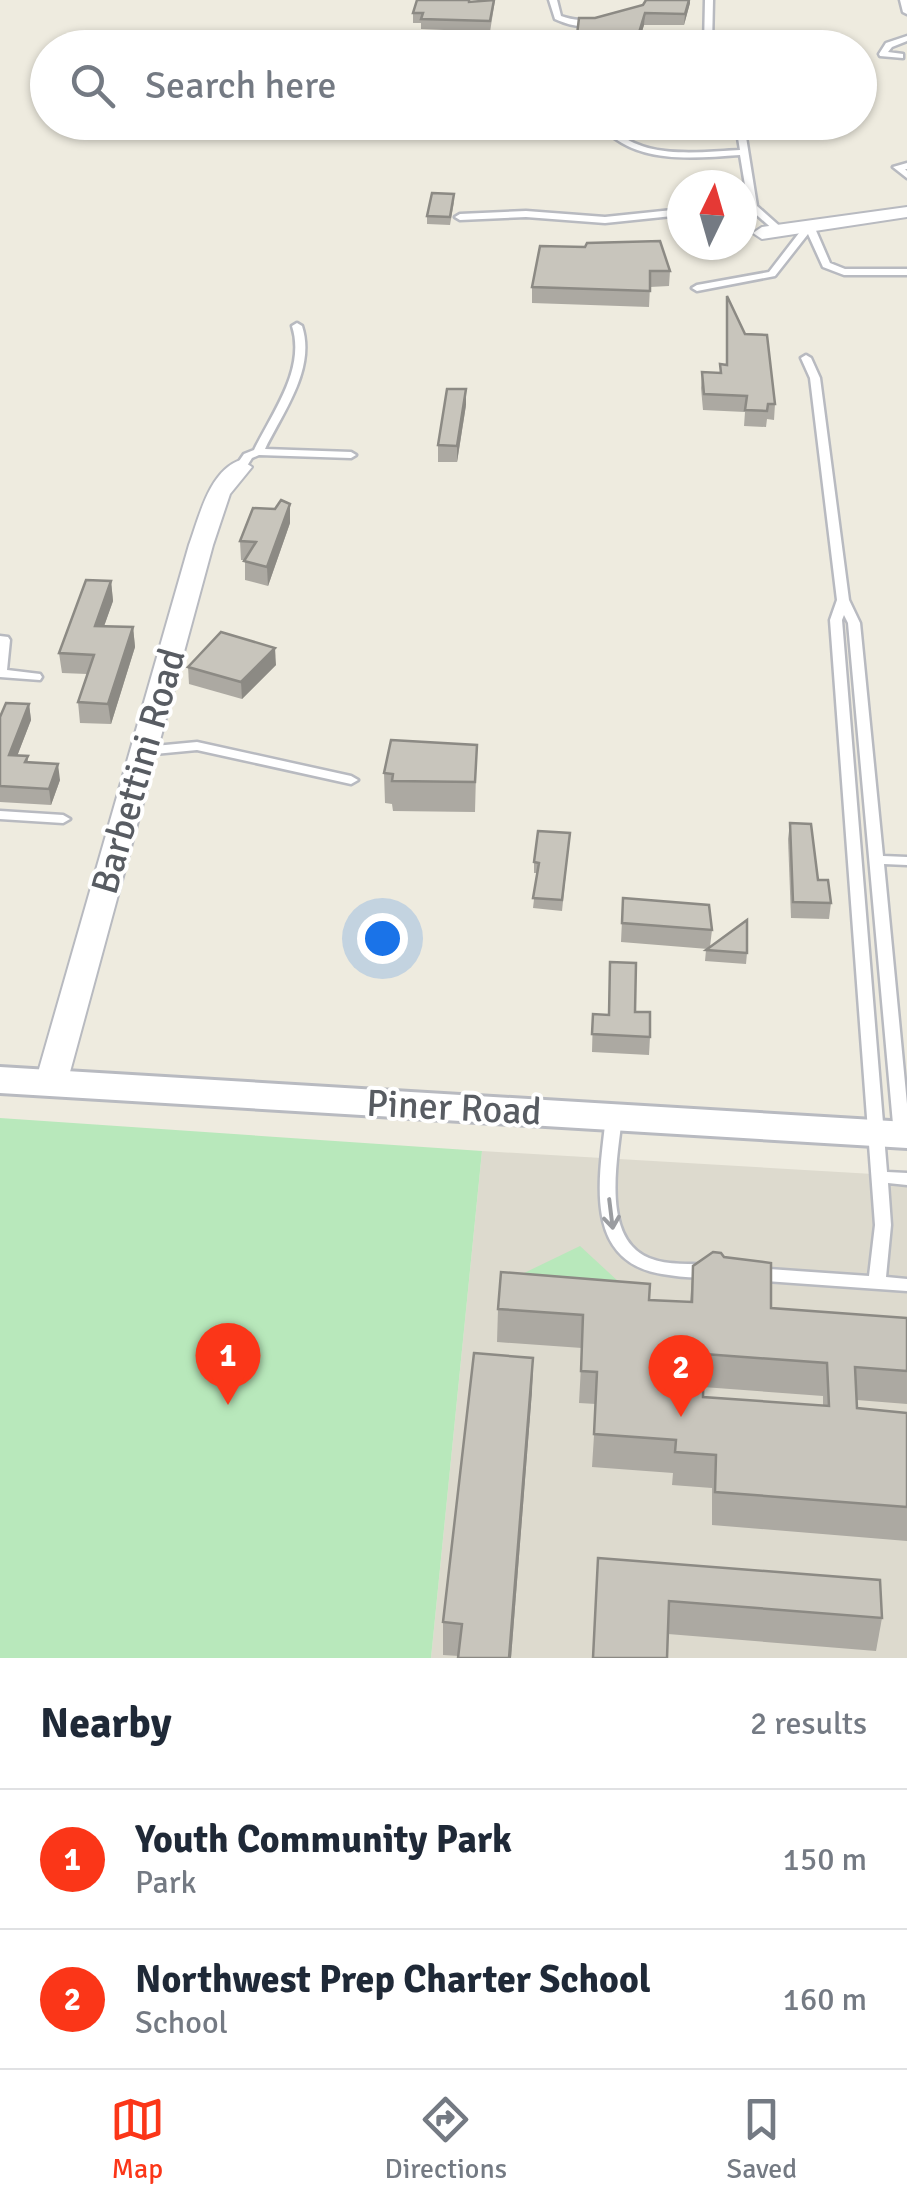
<!DOCTYPE html>
<html lang="en">
<head>
<meta charset="utf-8">
<style>
  :root { --surface:#fff; --page:#f2f2f3; --text:#1f2937; --muted:#747a83; --line:#e0e1e3; --accent:#fb3618 }
  body { margin:0; font-family:Signika,sans-serif; background:var(--page); color:var(--text) }
  .compass { position:absolute; left:667px; top:170px; width:90px; height:90px; border-radius:50%; background:var(--surface); box-shadow:0 2px 8px #0004; rotate:5deg }
  .you { position:absolute; left:382px; top:938px; width:35px; height:35px; margin:-25px; border:8px solid #fff; border-radius:50%; background:#1a73e8; box-shadow:0 0 0 15px #1a73e833 }
  .badge { display:grid; place-items:center; width:65px; height:65px; border-radius:50%; background:var(--accent); color:#fff; font-size:32px; font-weight:700 }
  .pin { position:absolute; translate:-50% -82px; filter:drop-shadow(0 2px 5px #0008) }
  .pin::after { content:''; position:absolute; top:52px; width:35px; height:30px; background:inherit; clip-path:polygon(0 0,100% 0,50% 100%) }
  .list { margin:0; padding:0; list-style:none }
  h2 { display:flex; justify-content:space-between; align-items:center; height:130px; margin:0; padding:0 40px; font-size:42px }
  h2 small { font-size:32px; font-weight:400; color:var(--muted) }
  .list li { display:grid; grid-template-columns:65px 1fr auto; gap:30px; align-items:center; box-sizing:border-box; height:140px; padding:0 40px; border-top:2px solid var(--line) }
  .list b { display:block; font-size:38px; white-space:nowrap }
  .list p { margin:0; font-size:32px; white-space:nowrap; color:var(--muted) }
  .list em { font-size:32px; font-style:normal; color:var(--muted) }
  .icon { flex:none; width:55px; height:55px; fill:none; stroke:currentColor; stroke-width:2; stroke-linecap:round; stroke-linejoin:round }
  .map { position:relative; flex:none; width:907px; height:1658px; overflow:hidden }
  .search { position:absolute; background:var(--surface); box-shadow:0 2px 8px #0004; left:30px; right:30px; top:30px; height:110px; display:flex; align-items:center; gap:25px; box-sizing:border-box; padding:0 35px; border-radius:55px; color:var(--muted); font-size:38px }
  .sheet { height:410px; background:var(--surface) }
  nav { display:flex; justify-content:space-around; align-items:center; box-sizing:border-box; height:140px; border-top:2px solid var(--line); background:var(--surface); font-size:28px; color:var(--muted) }
  nav a { display:grid; justify-items:center; gap:5px }
  nav .on { color:var(--accent) }
  .map>svg:first-child { display:block }
  .education { fill:#dddace }
  .green { fill:#b8e8bb }
  .lines { fill:none; stroke-linecap:round; stroke-linejoin:round }
  .service-casing { stroke:#b8bac0; stroke-width:5 }
  .minor-casing { stroke:#b8bac0; stroke-width:4 }
  .tertiary-casing { stroke:#b8bac0; stroke-width:6 }
  .service { fill:#fff; fill-rule:evenodd }
  .minor { fill:#fff; fill-rule:evenodd }
  .tertiary { fill:#fff; fill-rule:evenodd }
  .wall { fill:#aca9a2; fill-rule:evenodd }
  .shaded-wall { fill:#8c8a84 }
  .building { fill:#c8c5bc; stroke:#8c8a84; stroke-width:2.5; fill-rule:evenodd }
  .oneway { stroke:#9b9da1 }
  .labels { text-anchor:middle; stroke-width:8; stroke-linejoin:round; paint-order:stroke }
  .street-label { font-size:38px; fill:#585c62; stroke:#fff }
</style>
</head>
<body>
<div class="map">
<svg width="907" height="1658" viewBox="0 0 907 1658">
  <rect width="100%" height="100%" fill="#eeebdf"/>
  <path class="education" d="M482 1151 907 1176V1658H431Z"/>
  <g class="green">
    <path d="M0 1118 482 1151 431 1658H0Z"/>
    <path d="M580 1246 620 1283 522 1274Z"/>
  </g>
  <g class="lines">
    <g class="service-casing">
      <g id="service">
        <path d="M549 0H557L561 16C573 21 587 19 597 24 584 29 568 25 555 19Z"/>
        <path d="M705 0H713L712 45 715 48 704 46Z"/>
        <path d="M900 0H907V14L903 12Z"/>
        <path d="M907 36V41L892 47 888 52 903 54V58L880 56 879 54 886 43Z"/>
        <path d="M612 122 735 124 746 137 757 206 784 230 776 232 750 209 742 208V202L748 203 740 155C694 158 638 165 603 128ZM619 126 730 128 738 138 740 150C698 152 646 160 613 129Z"/>
        <path d="M907 163V169H905L907 171V178L893 167Z"/>
        <path d="M682 209V215L605 223 526 217 460 220 455 217 460 214 526 211 605 217Z"/>
        <path d="M809 223 814 226 830 263 845 269H907V275H844L823 267 808 234 775 276 697 291 692 288 697 285 769 272 806 224Z"/>
        <path d="M297 323 302 326C316 369 283 412 265 449L351 452 356 455 351 458 259 455 252 458 245 469H237L235 467 244 454 254 450C272 413 306 369 292 326Z"/>
        <path d="M806 355 811 358 820 378 849 600 860 623 883 856 907 857V865L884 864 907 1104V1139H896L894 1135 848 623 844 615 842 620 887 1172 907 1173V1185L888 1183 891 1225 886 1277 907 1279V1291L753 1280 747 1279 744 1274 747 1269 753 1268 869 1276 875 1225 830 620 837 600 810 378 801 358Z"/>
        <path d="M0 636 8 637 10 640 7 670 40 674 42 677 40 680 0 677Z"/>
        <path d="M197 742 351 776 358 780 351 784 197 750 144 755 137 751 144 747Z"/>
        <path d="M0 811 63 815 70 819 63 823 0 819Z"/>
        <path d="M614 1110 620 1112 622 1116C618 1158 600 1238 649 1258 668 1266 692 1263 711 1265L717 1266 720 1271 717 1276C700 1279 679 1277 662 1274 581 1261 600 1175 606 1116L608 1112Z"/>
      </g>
    </g>
    <g class="minor-casing">
      <g id="minor">
        <path d="M907 207V217L762 239 753 233 762 227Z"/>
        <path d="M241 460 252 467 230 494 213 545 67 1083 62 1091 51 1094 40 1091 35 1083 189 545C199 518 209 470 241 460Z"/>
      </g>
    </g>
    <g class="tertiary-casing">
      <path id="tertiary" d="M0 1067 907 1122V1148L0 1093Z"/>
    </g>
    <use href="#service" class="service"/>
    <use href="#minor" class="minor"/>
    <use href="#tertiary" class="tertiary"/>
  </g>
  <g class="wall">
    <path d="M495 0 490 32 421 29V23H413V13L469 2Z"/>
    <path d="M690 3 684 25H644L637 48H576L579 18H595Z"/>
    <path d="M454 202 450 225 427 224V216Z"/>
    <path d="M540 246 670 271 669 286 650 287 649 307 532 303V287Z"/>
    <path d="M727 296 775 404 774 420 767 419 766 427 744 426 745 412 703 410 701 388 702 372 720 373V364L726 365Z"/>
    <path d="M466 405 457 462H438V445Z"/>
    <path d="M290 504V523L268 586 245 580V560H241L240 541 275 509Z"/>
    <path d="M111 581 113 601 104 626 133 627 135 647 111 724 80 723 78 702 87 674 62 673 59 653Z"/>
    <path d="M276 665 242 699 189 684 188 667Z"/>
    <path d="M29 704 31 720 17 756H28V763L60 780 51 805 0 802V717Z"/>
    <path d="M384 773 476 774 475 812 393 811 392 804 385 803Z"/>
    <path d="M790 823 831 903 829 919 791 918 788 839Z"/>
    <path d="M570 833 562 911 533 908 537 873H534V862Z"/>
    <path d="M623 898 712 930 710 947 747 953 746 964 705 961 706 950 708 949 621 942Z"/>
    <path d="M635 1012 650 1037 649 1055 592 1052 593 1014 609 1015Z"/>
    <path d="M693 1266 771 1308 907 1318V1404L857 1400V1408L907 1413V1541L712 1525V1488L672 1485 673 1473 592 1467 596 1404 579 1403 582 1348 497 1342 498 1309 649 1300 690 1302ZM703 1387 823 1396V1406L703 1397Z"/>
    <path d="M533 1358 532 1391 511 1658H458L459 1656 443 1655V1622Z"/>
    <path d="M598 1558 882 1618 876 1651 668 1634Z"/>
  </g>
  <g class="shaded-wall">
    <path d="M689 0H690V3L684 25 685 14Z"/>
    <path d="M645 13 644 25 637 48V39Z"/>
    <path d="M466 389V405L457 462V446Z"/>
    <path d="M290 504V523L268 586 267 567Z"/>
    <path d="M111 581 113 601 97 646 95 626Z"/>
    <path d="M133 627 135 647 111 724 108 704Z"/>
    <path d="M275 648 276 665 242 699 241 682Z"/>
    <path d="M29 704 31 720 11 772 9 755Z"/>
    <path d="M58 764 60 780 51 805 49 789Z"/>
    <path d="M533 1358 532 1391 511 1658H509Z"/>
  </g>
  <g class="building">
    <path d="M417 0H469V2L494 0 490 21 421 19 423 13H413Z"/>
    <path d="M646 0H689L685 14 645 13 637 39 611 37 609 44 576 43 579 18H595L643 5Z"/>
    <path d="M432 193 454 194 450 217 427 216Z"/>
    <path d="M660 241 670 271H650V291L532 287 540 246 585 247 587 243Z"/>
    <path d="M727 296 745 334 767 335 775 404H768L767 411 745 410 747 396 704 394 702 372 721 373 720 364 727 365Z"/>
    <path d="M447 389H466L457 446 438 445Z"/>
    <path d="M281 500 290 504 267 567 244 561 256 542 240 541 253 508 275 509Z"/>
    <path d="M86 580 111 581 95 626 133 627 108 704 78 702 94 655 59 653Z"/>
    <path d="M221 632 275 648 241 682 188 667Z"/>
    <path d="M6 703 29 704 9 755 28 756 25 762 58 764 49 789 0 786V717Z"/>
    <path d="M391 740 477 745 475 782 392 781 393 774 384 773Z"/>
    <path d="M790 823 811 824 818 880H828L831 903 793 902Z"/>
    <path d="M538 831 570 833 562 900 533 898 539 863 534 862Z"/>
    <path d="M623 898 709 905 712 930 622 923Z"/>
    <path d="M747 920V953L706 950Z"/>
    <path d="M610 962 636 963 635 1012H650V1037L592 1034 593 1014 609 1015Z"/>
    <path d="M713 1252 721 1253 724 1257 771 1263V1308L907 1318V1371L855 1367 857 1408 907 1413V1507L715 1492 716 1455 675 1452 676 1440 594 1434 597 1372 581 1371 583 1315 498 1309 501 1272 650 1284 649 1300 692 1302 693 1266ZM704 1354 827 1363 829 1406 703 1397Z"/>
    <path d="M474 1353 533 1358 509 1658H458L462 1624 443 1622Z"/>
    <path d="M598 1558 880 1580 882 1618 669 1601 667 1658H593Z"/>
  </g>
  <defs><path id="oneway-shaft" d="M-6 0H5M1.5-3L5.5 0L1.5 3" fill="none" stroke-width="1.6" stroke-linecap="round" stroke-linejoin="round" transform="scale(2.5)"/></defs>
  <use class="oneway" href="#oneway-shaft" transform="translate(611 1214) rotate(83)"/>
  <g class="labels">
    <g class="street-label">
      <text transform="translate(138 771) rotate(-74)" y="13">Barbettini Road</text>
      <text transform="translate(454 1107) rotate(3)" y="13">Piner Road</text>
    </g>
  </g>
</svg>
<svg class="compass" viewBox="-18 -18 36 36"><path d="M0-13l5 13h-10z" fill="#e53935"/><path d="M0 13l5-13h-10z" fill="#747a83"/></svg>
<div class="you"></div>
<div class="pin badge" style="left:228px;top:1405px">1</div>
<div class="pin badge" style="left:681px;top:1417px">2</div>
<div class="search"><svg class="icon" aria-label="search" viewBox="0 0 24 24"><circle cx="10" cy="10" r="6"/><path d="M15 15l6 6"/></svg>Search here</div>
</div>
<section class="sheet">
<h2>Nearby<small>2 results</small></h2>
<ul class="list">
<li><span class="badge">1</span><div><b>Youth Community Park</b><p>Park</p></div><em>150 m</em></li>
<li><span class="badge">2</span><div><b>Northwest Prep Charter School</b><p>School</p></div><em>160 m</em></li>
</ul>
</section>
<nav>
<a class="on"><svg class="icon" aria-label="map" viewBox="0 0 24 24"><path d="M3 6l6-2 6 2 6-2v14l-6 2-6-2-6 2zM9 4v14M15 6v14"/></svg>Map</a>
<a><svg class="icon" aria-label="directions" viewBox="0 0 24 24"><path d="M12 3l9 9-9 9-9-9zM9 14v-3h6M13 9l2 2-2 2"/></svg>Directions</a>
<a><svg class="icon" aria-label="saved" viewBox="0 0 24 24"><path d="M7 4h10v16l-5-4-5 4z"/></svg>Saved</a>
</nav>
</body>
</html>
